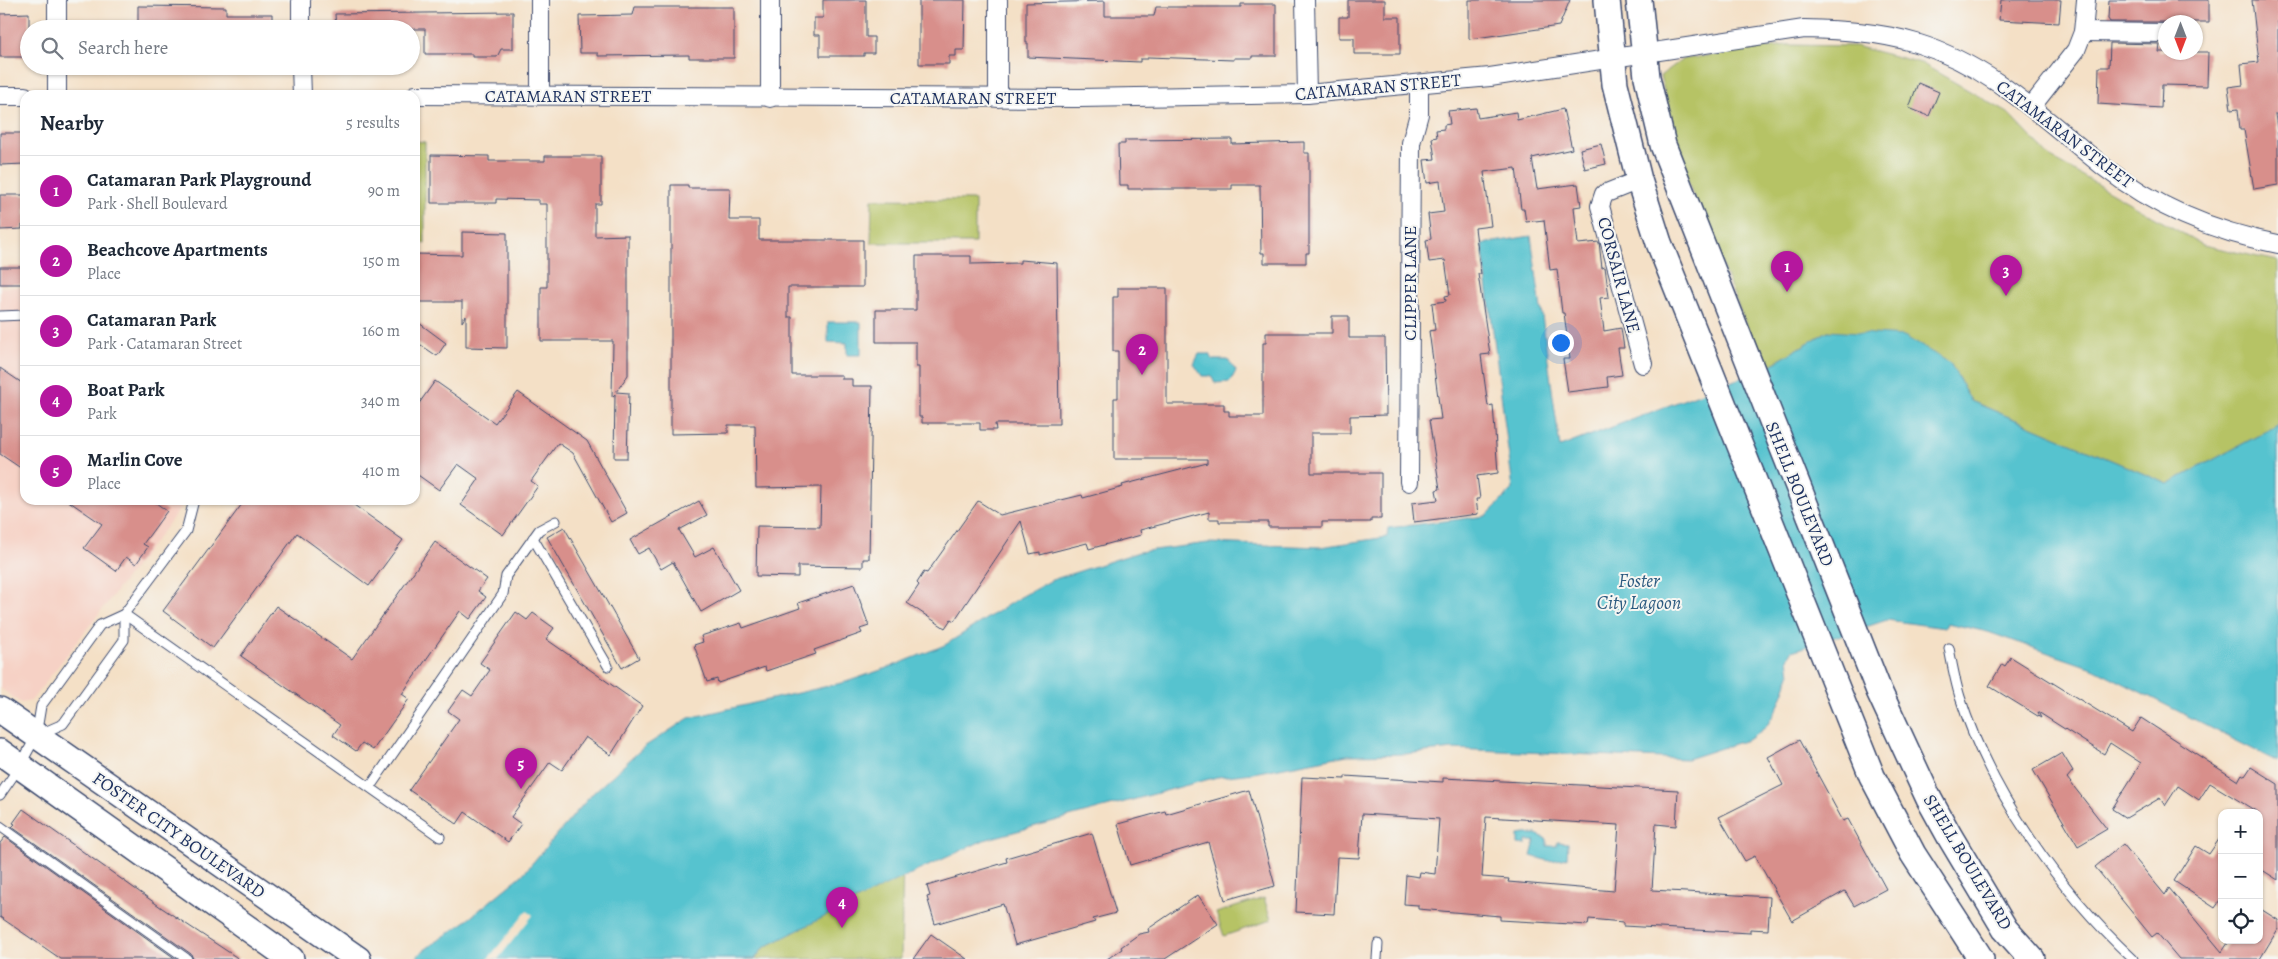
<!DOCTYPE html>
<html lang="en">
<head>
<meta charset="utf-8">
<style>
  :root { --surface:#fff; --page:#f6f6f7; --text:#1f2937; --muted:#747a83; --line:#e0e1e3; --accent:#b5179e }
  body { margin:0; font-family:Alegreya,serif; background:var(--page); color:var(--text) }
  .controls { position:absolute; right:15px; bottom:15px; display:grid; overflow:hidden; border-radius:10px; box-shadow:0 1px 4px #0004 }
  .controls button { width:45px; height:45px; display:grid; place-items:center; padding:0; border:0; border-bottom:1px solid var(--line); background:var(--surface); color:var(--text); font:25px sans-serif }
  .compass { position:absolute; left:2158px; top:15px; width:45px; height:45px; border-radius:50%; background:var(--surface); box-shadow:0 1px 4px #0004; rotate:180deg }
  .you { position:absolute; left:1560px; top:342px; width:18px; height:18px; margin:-12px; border:4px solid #fff; border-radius:50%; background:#1a73e8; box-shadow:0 0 0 8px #1a73e833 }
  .badge { display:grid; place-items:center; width:32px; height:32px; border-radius:50%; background:var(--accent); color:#fff; font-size:16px; font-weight:700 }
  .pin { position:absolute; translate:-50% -41px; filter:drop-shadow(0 1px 2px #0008) }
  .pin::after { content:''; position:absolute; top:26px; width:18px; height:15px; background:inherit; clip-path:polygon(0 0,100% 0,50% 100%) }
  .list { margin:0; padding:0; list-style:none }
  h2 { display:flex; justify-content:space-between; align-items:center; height:65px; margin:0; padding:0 20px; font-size:21px }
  h2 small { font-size:16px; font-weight:400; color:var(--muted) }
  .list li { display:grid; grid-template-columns:32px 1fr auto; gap:15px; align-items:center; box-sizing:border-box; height:70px; padding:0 20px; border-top:1px solid var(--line) }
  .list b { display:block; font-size:19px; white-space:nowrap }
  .list p { margin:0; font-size:16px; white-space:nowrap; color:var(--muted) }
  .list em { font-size:16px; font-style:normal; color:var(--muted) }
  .icon { flex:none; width:28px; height:28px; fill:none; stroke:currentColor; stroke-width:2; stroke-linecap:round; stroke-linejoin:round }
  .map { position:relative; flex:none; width:2278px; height:959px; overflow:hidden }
  .search { position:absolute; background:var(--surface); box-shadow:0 1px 4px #0004; left:20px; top:20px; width:400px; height:55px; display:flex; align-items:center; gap:12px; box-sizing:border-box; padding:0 18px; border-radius:28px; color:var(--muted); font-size:19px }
  .panel { position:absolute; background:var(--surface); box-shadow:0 1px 4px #0004; left:20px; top:90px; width:400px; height:415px; border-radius:15px }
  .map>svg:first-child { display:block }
  .built { fill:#f6d1c5 }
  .green { fill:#b6c365; stroke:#687962 }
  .water { fill:#57c3cf; stroke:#397996 }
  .pier { fill:#f4e0c6 }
  .building { fill:#d88f8b; fill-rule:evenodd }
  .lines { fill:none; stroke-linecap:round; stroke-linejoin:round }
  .lane-casing { stroke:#3c4a6e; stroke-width:11 }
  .street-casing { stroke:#3c4a6e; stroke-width:20 }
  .secondary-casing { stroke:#3c4a6e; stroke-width:28 }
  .lane { stroke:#fff; stroke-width:9 }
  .street { stroke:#fff; stroke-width:18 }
  .secondary { stroke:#fff; stroke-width:25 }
  .labels { text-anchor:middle; stroke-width:4; stroke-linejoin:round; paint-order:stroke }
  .street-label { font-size:18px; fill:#1b2f5e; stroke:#f6f6f2 }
  .water-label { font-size:19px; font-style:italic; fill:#2d5b80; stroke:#f6f6f2 }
</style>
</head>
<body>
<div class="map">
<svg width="2278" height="959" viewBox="0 0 2278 959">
  <rect width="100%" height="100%" fill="#f6f6f2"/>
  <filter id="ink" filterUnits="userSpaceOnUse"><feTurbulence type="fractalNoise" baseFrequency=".02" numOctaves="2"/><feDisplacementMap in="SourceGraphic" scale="10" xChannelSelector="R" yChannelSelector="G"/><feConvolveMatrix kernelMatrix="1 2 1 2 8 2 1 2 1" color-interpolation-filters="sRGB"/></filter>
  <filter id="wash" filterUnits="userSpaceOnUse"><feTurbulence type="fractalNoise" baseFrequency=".0096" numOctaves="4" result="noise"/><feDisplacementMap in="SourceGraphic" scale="20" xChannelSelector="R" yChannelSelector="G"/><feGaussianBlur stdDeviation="1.12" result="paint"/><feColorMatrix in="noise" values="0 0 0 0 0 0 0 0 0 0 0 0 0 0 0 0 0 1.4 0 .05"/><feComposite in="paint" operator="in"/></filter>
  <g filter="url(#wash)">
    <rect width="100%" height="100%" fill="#f4e0c6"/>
    <path class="built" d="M0 287H25V500H184L183 505 31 701 21 703 0 688Z"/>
    <g class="green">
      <path d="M1787 45 1855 46 1921 63 2008 113 2051 158 2203 245 2278 261V425L2168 484 1971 401 1950 363 1828 331 1764 369 1689 185 1660 76 1683 59Z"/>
      <path d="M415 141 425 142V243H415Z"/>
      <path d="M872 199 975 200V243H871Z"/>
      <path d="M903 858 901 959H746Z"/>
      <path d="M1264 898 1271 920 1224 936 1216 913Z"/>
    </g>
    <g class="water">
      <path d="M1531 236 1560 447 1764 369 1828 331 1904 336 1950 363 1971 401 2168 484 2278 425V762L2095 669 1988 632 1947 623 1945 628 1887 620 1792 651 1788 658 1790 675 1777 709 1766 727 1750 739 1687 759 1453 749 1405 754 1347 755 1253 773 1217 777 984 840 883 887 763 948 755 959H416L420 953 466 921 522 875 592 794 644 747 689 718 846 682 893 666 945 645 1017 599 1052 580 1139 552 1208 543 1320 547 1387 537 1388 528 1486 516 1513 489 1482 244Z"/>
      <path d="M828 322H861V355H847V343L828 342Z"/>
      <path d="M1199 354H1210L1213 360H1228L1236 371 1230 382 1215 383 1211 376H1202L1194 364Z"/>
      <path d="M1525 834H1536L1547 839V846H1557V842L1568 843 1567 858 1549 861 1531 856 1535 841H1526V845L1518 844V835Z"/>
    </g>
    <path class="pier" d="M527 911 533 915 498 959H488Z"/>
    <g id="blocks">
      <g class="building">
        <path d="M823 0H866V37H874V53H864V56H820V35H814V18H823Z"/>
        <path d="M919 0H965L964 50H956V56H949V64H919Z"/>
        <path d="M1348 0H1385V17H1400V54H1354V38H1339V17H1348Z"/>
        <path d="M1469 0H1570L1559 26 1469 39Z"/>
        <path d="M2001 0H2061L2059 23 1999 20Z"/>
        <path d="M2109 0H2209V22H2110L2108 19Z"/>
        <path d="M2252 0H2278V114H2275L2278 136V185L2254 189 2244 130H2240L2238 109 2231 110 2228 87 2243 85 2241 64 2259 62Z"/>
        <path d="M1105 1V16H1154L1156 7H1241V4H1276V56H1252V58H1234V60L1148 57V59H1140V62L1028 57V43H1026V3Z"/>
        <path d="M138 6 226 7V14H272V29H138Z"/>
        <path d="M635 7H734V58H689V55L598 56V53H580L579 16 633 15Z"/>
        <path d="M513 12V49H501L497 57H472V54H425V29H336L335 14Z"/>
        <path d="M29 13V57H0V14Z"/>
        <path d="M2110 43 2160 44 2159 52H2208L2207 86 2162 85 2161 108 2098 104 2099 67H2109Z"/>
        <path d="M1918 83 1939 92 1929 116 1909 108Z"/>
        <path d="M1476 108 1478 118 1516 112 1517 120 1563 109 1572 149 1532 158 1537 189 1578 184 1581 206 1574 207 1578 244 1599 242 1602 268 1605 267 1609 297 1600 298 1604 331 1621 328 1624 348H1618L1622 375 1607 377 1608 387 1568 392 1563 359H1570L1564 313H1562L1557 269 1550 270 1544 220 1526 222 1524 209H1521L1516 168 1484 172 1491 226 1475 228 1481 274H1478L1490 354 1481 355 1488 406 1493 405 1498 473 1477 476 1480 499H1476L1478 514 1414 522 1412 503 1438 500 1436 490 1440 489 1429 420 1441 419 1429 331 1435 330 1432 303 1446 301 1445 296 1450 295 1445 260 1429 262 1426 240 1431 239 1428 214 1444 212 1440 181 1427 183 1424 160 1435 159 1432 138 1437 137 1436 130 1444 129V125L1450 124 1448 111Z"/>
        <path d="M0 133H25V164L0 165Z"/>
        <path d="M1232 139V144L1304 142V153H1309V253H1306V263H1264V253H1261L1260 185H1232V189H1128V185H1119L1118 144H1125V140Z"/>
        <path d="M1601 144 1606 164 1585 169 1580 149Z"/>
        <path d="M431 155 489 156V161H545V156H601V204H595V236L628 235V375L616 392 629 393 627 458H614L615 394 612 397 613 341H541V287H547V204H539V200L496 199V203H431Z"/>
        <path d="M671 185H688V188H730L729 220H759V240H863V287H788V317H792V375H842V379H852V386H872L869 559H863V567L798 566V577L756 576 757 526 820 527 821 487 756 488 755 425H728V433L671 434Z"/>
        <path d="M0 195H25V225H22V229L0 230Z"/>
        <path d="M462 232 507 233V348L466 347V316L462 322V302H415V254L462 255Z"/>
        <path d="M916 256H971V264L1020 263V260L1057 263 1059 424H995L996 430H980V423H922V417H919V367H916V342H876V310H916Z"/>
        <rect x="0" y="267" width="25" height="17"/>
        <path d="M1118 288H1167V404H1224V411H1229V416H1263V343H1266V333H1332V316H1349V338H1385L1386 415 1350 416V433H1311V473H1381V519H1371V522H1322V527H1268V522H1219V519H1209V512L1140 530 1141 535 1089 549 1087 543 1040 555V552L1030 554 1021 521 954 621 951 619 945 628 907 603 919 585 917 583 924 572 927 573 978 501 1000 515 1082 495 1083 498 1123 487 1122 485 1207 463V459H1114V398H1118V351H1113V297H1118Z"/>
        <path d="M415 320 446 343 437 356 415 341Z"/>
        <path d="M0 368 25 385V471L0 454Z"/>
        <path d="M435 381 495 423 518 392 587 441 627 513 611 522 573 453 558 443 531 481 538 486 503 535 461 505 479 479 458 464 439 490 415 473V409Z"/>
        <path d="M67 500H152L167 511 143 544 148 547 136 564 126 557 116 571 84 548 102 524Z"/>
        <path d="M245 500H347L403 540 369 586 297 533 213 648 163 611Z"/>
        <path d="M699 501 707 515 679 530 695 557 714 547 739 590 701 612 673 562 661 569 649 548 638 554 630 540Z"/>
        <path d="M564 527 639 658 622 668 547 537Z"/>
        <path d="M435 542 487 579 478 591 486 597 470 619 460 611 402 694 409 699 373 750 362 743 356 751 333 735 340 725 241 656 276 606 352 659Z"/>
        <path d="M854 584 869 626 860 629 862 633 814 650 816 654 766 671 765 667 718 683 717 679 707 682 694 645 703 642 701 636 741 623 743 628 800 608 798 603Z"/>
        <path d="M516 612 527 620 533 613 554 628 546 639 642 706 611 755 585 737 562 770 550 762 511 817 521 824 508 842 465 812 457 824 409 790 459 719 448 711 463 690 472 696 490 670 480 663Z"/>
        <path d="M2011 657 2132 732 2141 718 2238 781 2242 774 2245 776 2251 767 2278 784V880L2259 868V813L2210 783 2199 800 2178 786 2165 806 2160 798 2126 818 2112 809 2141 763 2110 743 2104 754 2038 712 2041 718 1989 686 2002 664 2005 666Z"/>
        <path d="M1799 740 1843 821 1848 819 1886 889 1854 906 1845 891 1792 921 1755 856 1745 861 1719 817 1783 785 1768 757Z"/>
        <path d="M2062 753 2073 771 2067 778 2107 829 2078 846 2033 770Z"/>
        <path d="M1345 776 1443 782V778L1678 790 1676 826 1656 824 1652 890 1770 897 1768 930 1750 929V933L1623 926V922L1589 919 1588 925 1500 920V916L1418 909V905L1404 904 1406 875 1419 877 1420 872 1435 874 1439 819 1362 814 1359 858 1337 857 1334 914 1296 912 1302 777 1345 779ZM1486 817 1619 825 1614 891 1508 882 1509 879 1482 877Z"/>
        <path d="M1249 790 1275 886 1225 900 1208 842 1130 865 1118 824 1165 811 1166 814Z"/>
        <path d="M23 809 162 908 239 959H193L191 954 12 827 15 824 13 823Z"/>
        <path d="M1092 833 1116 913 1093 919 1095 922 1015 945 1003 904 935 924 927 897 930 896 927 886 1007 862 1006 858Z"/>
        <path d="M2222 835V898L2215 908 2174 881 2196 846 2209 854Z"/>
        <path d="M5 837 176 959H61L0 917V843Z"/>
        <path d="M2123 844 2165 895 2169 888 2222 952 2230 940H2259V908L2278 920V929L2260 959H2179L2157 933 2152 937 2095 867Z"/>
        <path d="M1198 895 1218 924 1165 959H1107L1122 949 1121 947 1139 934 1149 932 1148 929Z"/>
        <path d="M931 934 967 959H913Z"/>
      </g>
    </g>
  </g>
  <g filter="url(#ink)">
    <use href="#blocks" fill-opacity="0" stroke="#3c4a6e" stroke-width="1"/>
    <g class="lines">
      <g class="lane-casing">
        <g id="lane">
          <path d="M0 316 25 315"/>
          <path d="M533 538 608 666"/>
          <path d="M124 614 440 837"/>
          <path d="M1949 648C1952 664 1955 681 1960 697 1991 794 2059 890 2133 959"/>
          <path d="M40 734 63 724 124 640V614"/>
          <path d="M370 787 503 594 506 576 539 530 556 521"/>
          <path d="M0 795 20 766 36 736 41 706 100 625 124 614 186 531 194 500"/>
          <path d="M0 826 187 959"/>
          <path d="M1377 959 1378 944"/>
        </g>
      </g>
      <g class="street-casing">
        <g id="street">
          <path d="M301 0V29"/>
          <path d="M540 0V95"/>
          <path d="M1305 0 1307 94"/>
          <path d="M57 29V0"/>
          <path d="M2083 32 2165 33"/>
          <path d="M301 66 302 95"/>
          <path d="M57 95V66"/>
          <path d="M415 95 1080 98 1307 94 1490 77 1804 29C1842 30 1879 32 1916 43 1992 66 2044 119 2104 167 2155 207 2215 232 2278 244"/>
          <path d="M0 96H25"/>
          <path d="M770 98V0"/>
          <path d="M998 98V0"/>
          <path d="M2032 106 2076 50 2083 32 2086 0"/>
          <path d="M1639 180 1604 194 1600 206 1643 364"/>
          <path d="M1409 482 1411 143 1419 114V85"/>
        </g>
      </g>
      <g class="secondary-casing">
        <g id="secondary">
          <path d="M1607 0 1615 84 1639 180 1659 243 1872 776 1913 854 1981 959"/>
          <path d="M1639 0 1647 77 1663 145 1879 691 1929 799 1950 837 2005 929 2032 959"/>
          <path d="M0 710 358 959"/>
          <path d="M0 752 291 959"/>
        </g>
      </g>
      <use href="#lane" class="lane"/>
      <use href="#street" class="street"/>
      <use href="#secondary" class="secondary"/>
    </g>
  </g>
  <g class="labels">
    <g class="street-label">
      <text transform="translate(1378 87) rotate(-5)" y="6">CATAMARAN STREET</text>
      <text x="568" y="102">CATAMARAN STREET</text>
      <text x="973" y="104">CATAMARAN STREET</text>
      <text transform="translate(2065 134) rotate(37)" y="6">CATAMARAN STREET</text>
      <text transform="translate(1619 275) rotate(75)" y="6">CORSAIR LANE</text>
      <text transform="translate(1410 283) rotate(-90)" y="6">CLIPPER LANE</text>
      <text transform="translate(1800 494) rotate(68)" y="6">SHELL BOULEVARD</text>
      <text transform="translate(179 835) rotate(35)" y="6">FOSTER CITY BOULEVARD</text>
      <text transform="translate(1968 862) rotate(59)" y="6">SHELL BOULEVARD</text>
    </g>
    <g class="water-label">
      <text x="1639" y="587">Foster<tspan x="1639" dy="22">City Lagoon</tspan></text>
    </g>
  </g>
</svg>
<div class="controls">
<button>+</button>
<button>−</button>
<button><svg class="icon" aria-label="locate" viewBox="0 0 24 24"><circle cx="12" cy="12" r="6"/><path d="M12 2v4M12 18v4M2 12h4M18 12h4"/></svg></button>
</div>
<svg class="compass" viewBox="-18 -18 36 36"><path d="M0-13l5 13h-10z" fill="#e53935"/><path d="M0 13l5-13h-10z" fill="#747a83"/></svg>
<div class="you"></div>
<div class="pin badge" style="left:1787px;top:292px">1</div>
<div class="pin badge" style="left:1142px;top:375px">2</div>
<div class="pin badge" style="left:2006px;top:296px">3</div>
<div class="pin badge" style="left:842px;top:928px">4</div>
<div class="pin badge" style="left:521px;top:789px">5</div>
<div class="search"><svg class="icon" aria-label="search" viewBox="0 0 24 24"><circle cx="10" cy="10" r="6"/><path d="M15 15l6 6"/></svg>Search here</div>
<section class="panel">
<h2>Nearby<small>5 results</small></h2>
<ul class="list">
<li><span class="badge">1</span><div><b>Catamaran Park Playground</b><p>Park · Shell Boulevard</p></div><em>90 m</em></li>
<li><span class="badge">2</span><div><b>Beachcove Apartments</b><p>Place</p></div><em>150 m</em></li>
<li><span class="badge">3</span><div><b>Catamaran Park</b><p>Park · Catamaran Street</p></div><em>160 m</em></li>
<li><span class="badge">4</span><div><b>Boat Park</b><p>Park</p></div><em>340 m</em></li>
<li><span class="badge">5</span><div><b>Marlin Cove</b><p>Place</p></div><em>410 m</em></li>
</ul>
</section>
</div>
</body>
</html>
